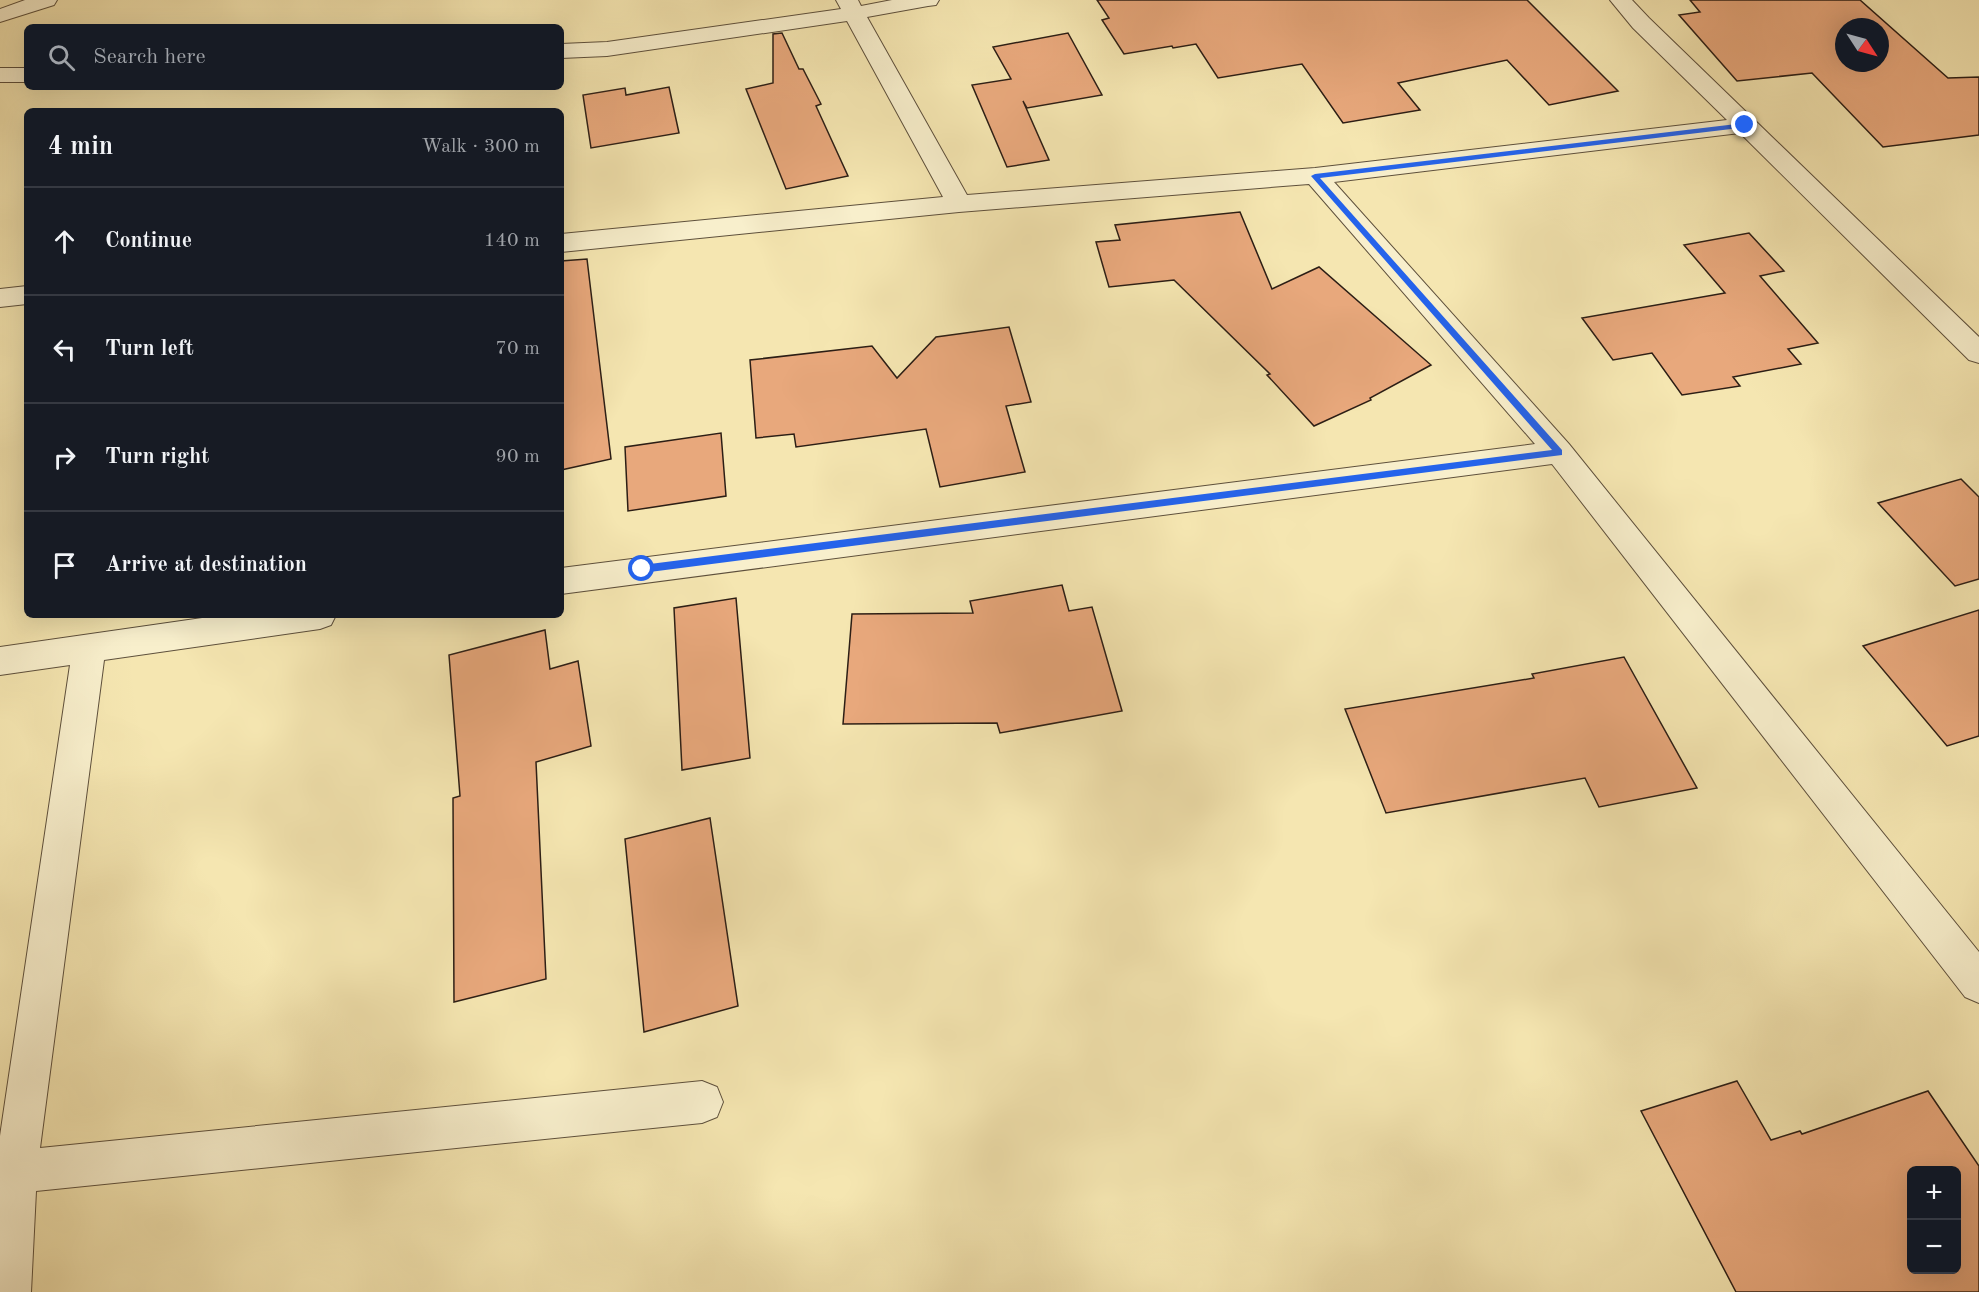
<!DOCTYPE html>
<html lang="en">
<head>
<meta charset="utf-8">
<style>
  :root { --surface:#171b24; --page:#20242c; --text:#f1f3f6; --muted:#9ea1a6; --line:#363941 }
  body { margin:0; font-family:"Old Standard TT",serif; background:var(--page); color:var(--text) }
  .controls { position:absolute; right:18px; bottom:18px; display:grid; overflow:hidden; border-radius:9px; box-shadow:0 6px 24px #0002 }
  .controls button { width:54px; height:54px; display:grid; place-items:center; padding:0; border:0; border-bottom:2px solid var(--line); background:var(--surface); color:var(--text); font:30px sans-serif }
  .compass { position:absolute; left:1835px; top:18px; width:54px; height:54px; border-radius:50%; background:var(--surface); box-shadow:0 6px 24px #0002; rotate:126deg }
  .stop { position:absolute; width:18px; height:18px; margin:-14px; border:4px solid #2563eb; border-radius:50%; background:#fff }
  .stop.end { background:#2563eb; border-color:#fff; box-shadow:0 2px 6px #0008 }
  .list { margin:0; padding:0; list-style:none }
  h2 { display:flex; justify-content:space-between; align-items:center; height:78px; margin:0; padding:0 24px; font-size:26px }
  h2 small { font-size:20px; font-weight:400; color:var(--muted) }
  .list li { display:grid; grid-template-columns:39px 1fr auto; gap:18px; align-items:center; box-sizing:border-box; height:108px; padding:0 24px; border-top:2px solid var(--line) }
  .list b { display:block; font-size:22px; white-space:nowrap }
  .list em { font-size:20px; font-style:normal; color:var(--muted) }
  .icon { flex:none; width:33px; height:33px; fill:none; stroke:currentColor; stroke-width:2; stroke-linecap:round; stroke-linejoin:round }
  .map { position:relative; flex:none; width:1979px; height:1292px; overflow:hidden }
  .search { position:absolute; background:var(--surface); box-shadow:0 6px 24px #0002; left:24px; top:24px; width:540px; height:66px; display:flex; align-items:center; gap:15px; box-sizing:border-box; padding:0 21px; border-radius:9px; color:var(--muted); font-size:22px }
  .panel { position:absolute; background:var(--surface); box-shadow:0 6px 24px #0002; left:24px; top:108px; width:540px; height:510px; border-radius:9px }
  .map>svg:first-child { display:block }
  .building { fill:#e8a87c; stroke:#2c1e15; stroke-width:1.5; fill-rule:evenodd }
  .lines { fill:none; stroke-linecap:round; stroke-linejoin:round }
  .minor-casing { stroke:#5e503c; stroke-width:2 }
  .minor { fill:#f8efcc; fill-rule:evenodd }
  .route { fill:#2563eb }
</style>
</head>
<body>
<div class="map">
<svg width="1979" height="1292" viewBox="0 0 1979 1292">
  <rect width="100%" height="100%" fill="#f5e6b1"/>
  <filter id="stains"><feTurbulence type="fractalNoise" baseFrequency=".00333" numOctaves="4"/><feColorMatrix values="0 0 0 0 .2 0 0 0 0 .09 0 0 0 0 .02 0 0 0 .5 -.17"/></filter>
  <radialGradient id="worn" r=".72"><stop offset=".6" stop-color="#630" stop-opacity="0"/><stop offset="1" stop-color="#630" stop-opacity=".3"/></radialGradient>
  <g class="building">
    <path d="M1097 0H1527L1618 91 1549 105 1507 60 1398 83 1420 110 1343 123 1302 64 1218 78 1196 44 1173 48 1172 46 1124 54 1102 20 1109 18Z"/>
    <path d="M1690 0H1860L1948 78 1979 77V135L1883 147 1812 73 1737 81 1679 15 1700 12ZM1844 27H1880V63H1844Z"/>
    <path d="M782 33 799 69H803L821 104 816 106 848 176 786 189 746 89 773 83V34Z"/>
    <path d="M1068 33 1102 95 1027 108 1023 101 1049 160 1007 167 972 85 1011 79 993 47Z"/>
    <path d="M669 87 679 133 591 148 583 95 625 88 626 95Z"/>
    <path d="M1240 212 1272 289 1319 267 1431 365 1370 398 1371 400 1314 426 1267 375 1270 374 1174 280 1109 287 1096 242 1120 240 1115 225Z"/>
    <path d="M1749 233 1784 271 1760 276 1818 343 1788 349 1801 364 1733 377 1740 386 1682 395 1652 353 1613 360 1582 318 1725 293 1684 245Z"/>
    <path d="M587 259 611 459 561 470V261Z"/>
    <path d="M1009 327 1031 402 1006 406 1025 472 940 487 926 429 796 447 794 434 756 438 750 360 872 346 897 378 936 337Z"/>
    <path d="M721 433 726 496 628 511 625 447Z"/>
    <path d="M1961 479 1979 497V579L1955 586 1878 503Z"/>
    <path d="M1062 585 1069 611 1092 607 1122 711 1000 733 997 723 843 724 852 614 973 613 970 601Z"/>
    <path d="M736 598 750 758 682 770 674 608Z"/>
    <path d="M1979 610V736L1947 746 1863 646Z"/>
    <path d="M545 630 550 669 578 661 591 746 536 762 546 979 454 1002 453 798 460 796 449 655Z"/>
    <path d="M1624 657 1697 788 1599 807 1585 778 1386 813 1345 709 1534 678 1532 674Z"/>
    <path d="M710 818 738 1006 644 1032 625 839Z"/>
    <path d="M1737 1081 1771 1140 1800 1131 1802 1134 1928 1091 1979 1166V1292H1736L1641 1111ZM1911 1170H1956V1269H1911Z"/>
  </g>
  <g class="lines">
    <g class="minor-casing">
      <g id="minor">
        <path d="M25 0H57L54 5 0 22V9Z"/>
        <path d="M836 0H858L861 6 892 0H939L936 5 928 6 867 17 967 195 1315 168 1727 120 1633 28 1610 0H1632L1649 18 1979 337V363L1969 360 1740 133 1334 182 1569 444 1979 952V1003L1965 997 1552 464 561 594V568L1535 444 1309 184 959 212 561 252V234L943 197 847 21 607 56 561 58V44L607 42 841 9Z"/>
        <rect x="0" y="68" width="27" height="14"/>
        <path d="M27 286V304L0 307V289Z"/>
        <path d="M223 615H336L331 625 320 629 104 660 40 1148 702 1081 717 1087 723 1102 717 1117 702 1123 36 1191 31 1292H0V1136L70 665 0 675V647Z"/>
      </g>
    </g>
    <use href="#minor" class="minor"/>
  </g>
  <path class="route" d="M1745 123 1748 127 1320 178 1562 450V455L642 573 637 569 642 565 1552 450 1311 176 1315 174Z"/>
  <rect width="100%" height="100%" filter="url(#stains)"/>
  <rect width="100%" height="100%" fill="url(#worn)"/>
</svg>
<div class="controls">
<button>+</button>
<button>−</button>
</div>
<svg class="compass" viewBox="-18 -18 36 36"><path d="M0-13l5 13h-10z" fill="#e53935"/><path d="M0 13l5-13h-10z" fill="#9ea1a6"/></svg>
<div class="stop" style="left:642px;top:569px"></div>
<div class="stop end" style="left:1745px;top:125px"></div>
<div class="search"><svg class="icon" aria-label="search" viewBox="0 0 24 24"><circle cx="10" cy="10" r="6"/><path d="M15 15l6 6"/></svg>Search here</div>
<section class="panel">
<h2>4 min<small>Walk · 300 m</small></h2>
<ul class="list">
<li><svg class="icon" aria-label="ahead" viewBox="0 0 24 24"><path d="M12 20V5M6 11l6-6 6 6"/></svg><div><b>Continue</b></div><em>140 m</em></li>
<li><svg class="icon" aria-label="left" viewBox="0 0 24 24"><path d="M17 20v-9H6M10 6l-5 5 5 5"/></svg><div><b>Turn left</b></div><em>70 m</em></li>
<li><svg class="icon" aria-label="right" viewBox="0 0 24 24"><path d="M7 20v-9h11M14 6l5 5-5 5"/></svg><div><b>Turn right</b></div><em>90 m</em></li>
<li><svg class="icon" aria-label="arrive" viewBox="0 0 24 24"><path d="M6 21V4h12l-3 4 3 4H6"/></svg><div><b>Arrive at destination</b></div></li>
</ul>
</section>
</div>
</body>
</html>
